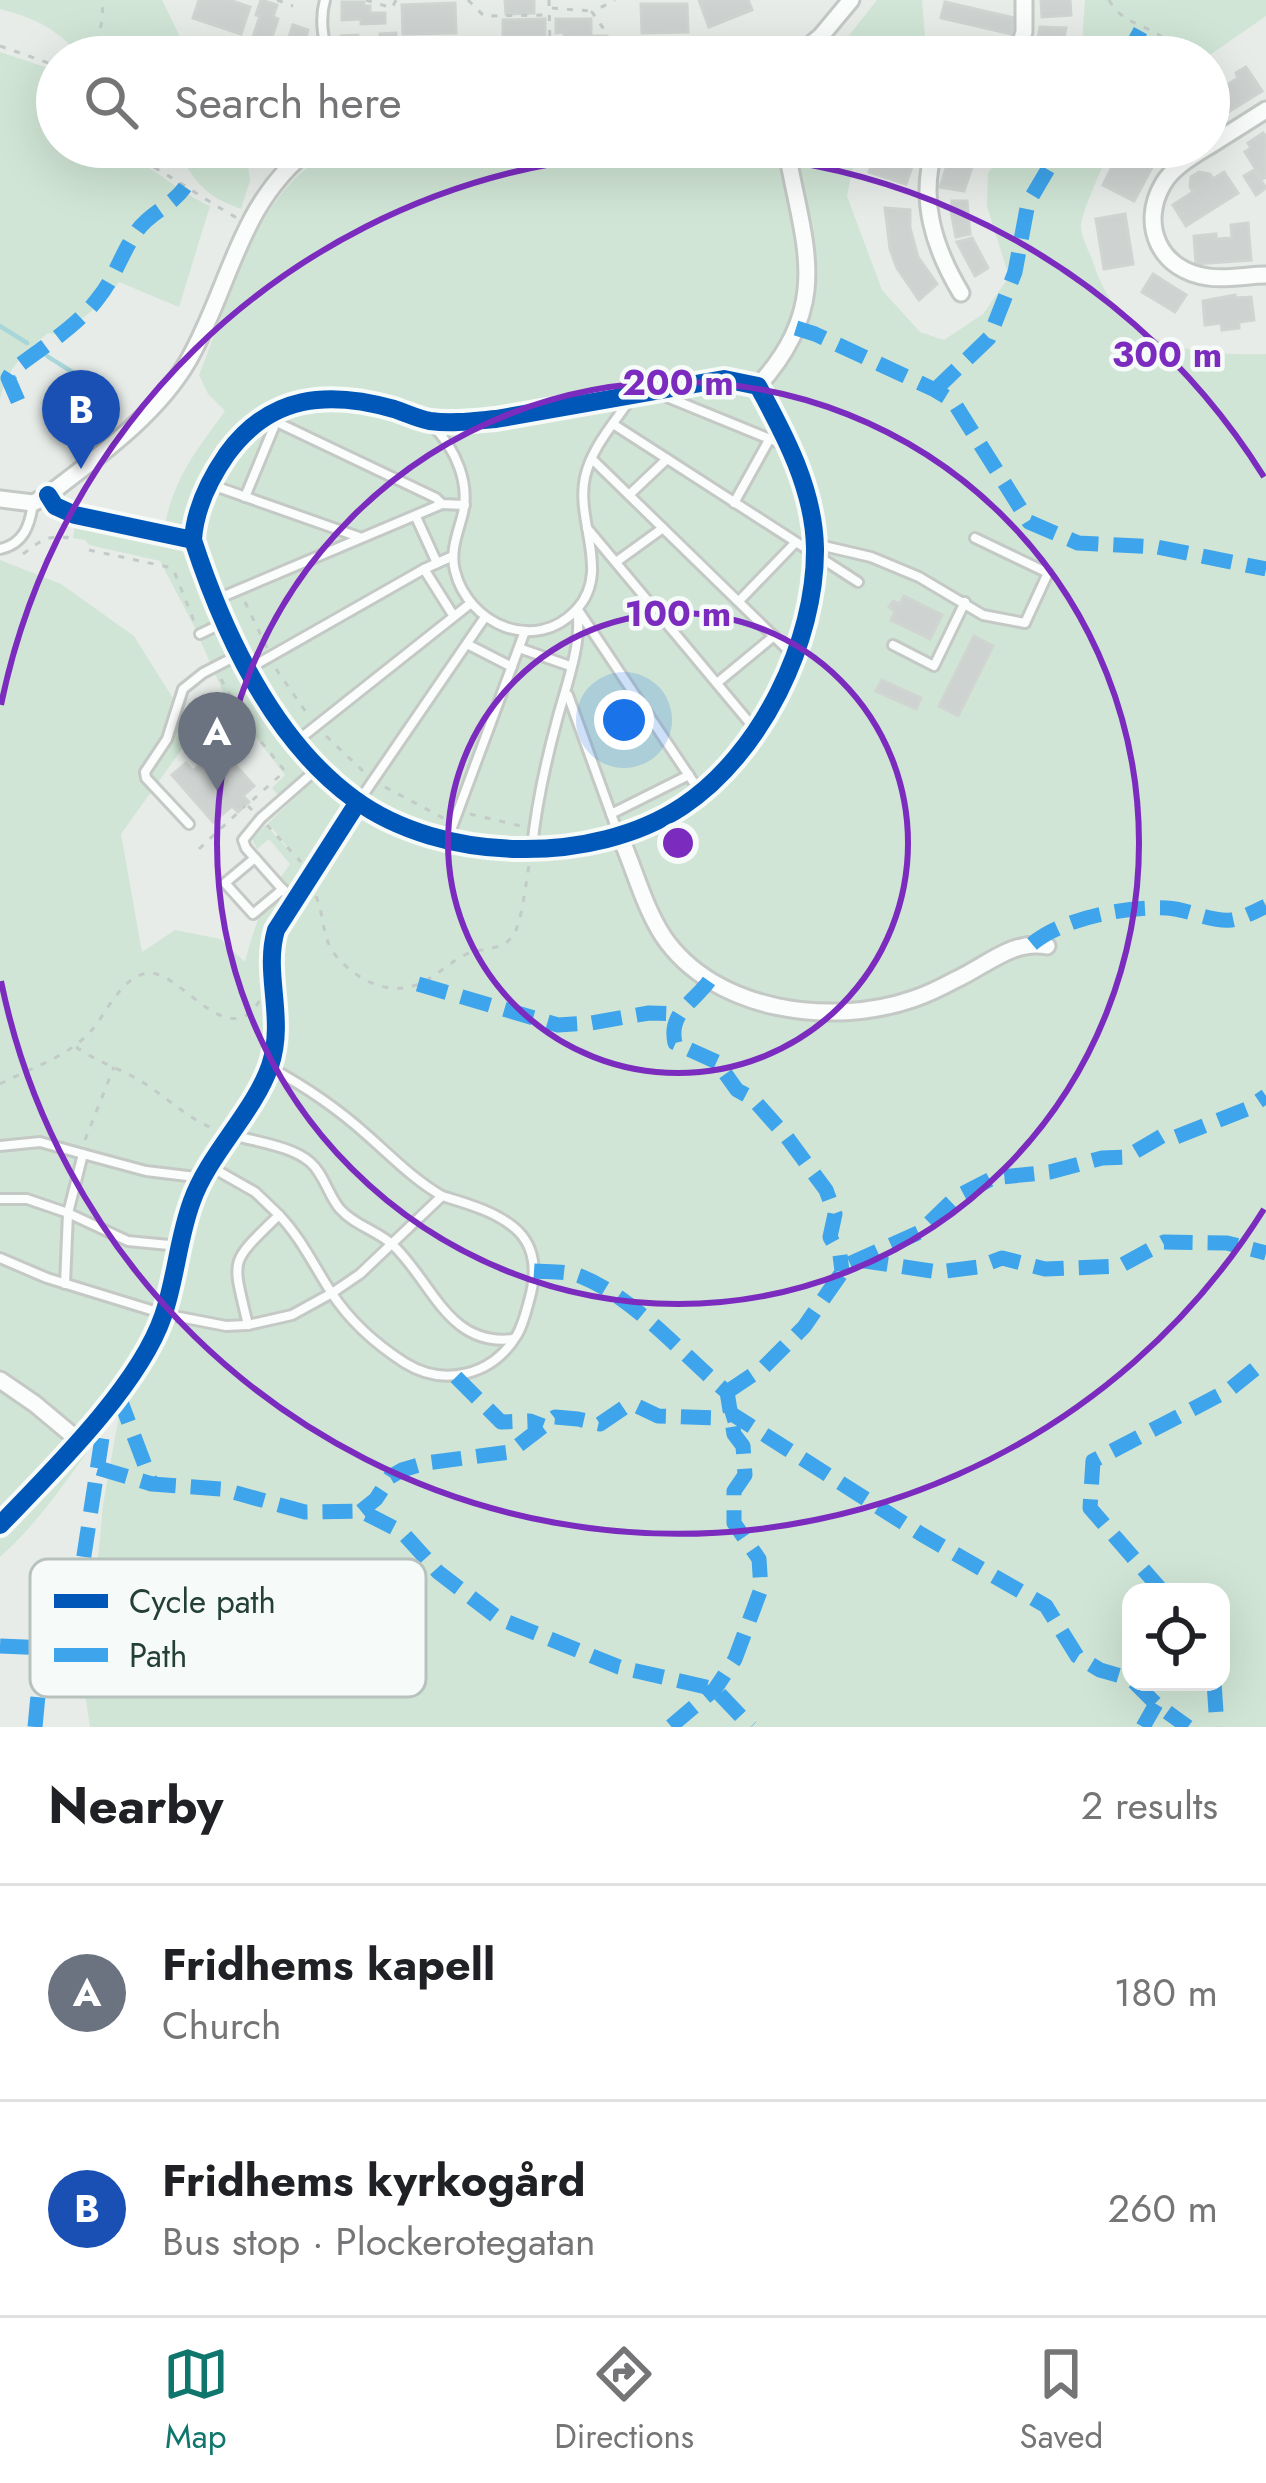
<!DOCTYPE html>
<html lang="en">
<head>
<meta charset="utf-8">
<style>
  :root { --surface:#fff; --page:#f6f6f6; --text:#202124; --muted:#757577; --line:#e0e0e0; --accent:#0f766e }
  body { margin:0; font-family:Jost,sans-serif; background:var(--page); color:var(--text) }
  .controls { position:absolute; right:36px; bottom:36px; display:grid; overflow:hidden; border-radius:24px; box-shadow:0 12px 48px #0002 }
  .controls button { width:108px; height:108px; display:grid; place-items:center; padding:0; border:0; border-bottom:3px solid var(--line); background:var(--surface); color:var(--text); font:60px sans-serif }
  .you { position:absolute; left:624px; top:720px; width:42px; height:42px; margin:-30px; border:9px solid #fff; border-radius:50%; background:#1a73e8; box-shadow:0 0 0 18px #1a73e833 }
  .badge { display:grid; place-items:center; width:78px; height:78px; border-radius:50%; background:var(--accent); color:#fff; font-size:39px; font-weight:700 }
  .pin { position:absolute; translate:-50% -99px; filter:drop-shadow(0 3px 6px #0008) }
  .pin::after { content:''; position:absolute; top:63px; width:42px; height:36px; background:inherit; clip-path:polygon(0 0,100% 0,50% 100%) }
  .list { margin:0; padding:0; list-style:none }
  h2 { display:flex; justify-content:space-between; align-items:center; height:156px; margin:0; padding:0 48px; font-size:51px }
  h2 small { font-size:39px; font-weight:400; color:var(--muted) }
  .list li { display:grid; grid-template-columns:78px 1fr auto; gap:36px; align-items:center; box-sizing:border-box; height:216px; padding:0 48px; border-top:3px solid var(--line) }
  .list b { display:block; font-size:45px; white-space:nowrap }
  .list p { margin:0; font-size:39px; white-space:nowrap; color:var(--muted) }
  .list em { font-size:39px; font-style:normal; color:var(--muted) }
  .icon { flex:none; width:66px; height:66px; fill:none; stroke:currentColor; stroke-width:2; stroke-linecap:round; stroke-linejoin:round }
  .map { position:relative; flex:none; width:1266px; height:1727px; overflow:hidden }
  .search { position:absolute; background:var(--surface); box-shadow:0 12px 48px #0002; left:36px; right:36px; top:36px; height:132px; display:flex; align-items:center; gap:30px; box-sizing:border-box; padding:0 42px; border-radius:66px; color:var(--muted); font-size:45px }
  .sheet { height:588px; background:var(--surface) }
  nav { display:flex; justify-content:space-around; align-items:center; box-sizing:border-box; height:168px; border-top:3px solid var(--line); background:var(--surface); font-size:33px; color:var(--muted) }
  nav a { display:grid; justify-items:center; gap:6px }
  nav .on { color:var(--accent) }
  .map>svg:first-child { display:block }
  .green { fill:#d0e5d5; fill-rule:evenodd }
  .lines { fill:none; stroke-linecap:round; stroke-linejoin:round }
  .stream { stroke:#a9d7d9; stroke-width:4.5 }
  .building { fill:#ced3d1; stroke:#d0d5d2; stroke-width:3 }
  .lane-casing { stroke:#c4c9c6; stroke-width:14 }
  .street-casing { stroke:#c4c9c6; stroke-width:21 }
  .path { stroke:#c2cbc7; stroke-width:3; stroke-dasharray:6 9; stroke-linecap:butt }
  .lane { stroke:#fbfcfc; stroke-width:8 }
  .street { stroke:#fbfcfc; stroke-width:15 }
  .quiet { stroke:#3ea4eb; stroke-width:15; stroke-dasharray:30 15; stroke-linecap:butt }
  .cycleway-casing { stroke:#f6faf8; stroke-width:26 }
  .cycleway { stroke:#0057b8; stroke-width:18 }
  .ring { fill:none; stroke:#7b2cbf; stroke-width:6 }
  .key { fill:#f6faf8; stroke:#b7c2be; stroke-width:3 }
  .key-label { font-size:33px; fill:#244036 }
  .centre { fill:#7b2cbf; stroke:#f6faf8; stroke-width:6 }
  .ring-label { font-size:36px; text-anchor:middle; font-weight:bold; fill:#7b2cbf; stroke:#f6faf8; stroke-width:9; stroke-linejoin:round; paint-order:stroke }
</style>
</head>
<body>
<div class="map">
<svg width="1266" height="1727" viewBox="0 0 1266 1727">
  <rect width="100%" height="100%" fill="#e7ece9"/>
  <g class="green">
    <path d="M0 0H162L182 41 234 57H124L109 41 77 51C51 26 34 18 0 9Z"/>
    <path d="M877 0H922L926 48 942 57H825L843 43Z"/>
    <path d="M1085 0H1266V16L1207 57H1081Z"/>
    <path d="M0 52 57 71V147C73 147 91 144 107 148 146 158 173 190 210 206L179 307 119 282 107 298 61 336 48 333C24 353 6 369 0 400Z"/>
    <path d="M193 147H287L282 150 266 149 248 166 250 181 241 209C214 199 199 189 185 163Z"/>
    <path d="M332 147H857L847 196 882 290 920 332 944 340 983 314 1009 277 987 206 988 173 1009 147H1111C1105 163 1081 212 1081 226 1081 237 1089 251 1093 262 1120 346 1187 356 1266 354V1727H90L85 1694 103 1505 121 1404C87 1451 44 1519 0 1557V560L61 584 134 636 174 700 197 728 121 834 142 952 175 930 220 939 245 962C254 924 267 895 290 864L269 839 257 849 252 839 266 825 295 857 268 823 300 793 292 785 279 797 272 788 285 775 226 699 194 626 160 561 89 545 85 540 73 538 75 525H78L162 542C170 483 191 458 225 411L208 394 199 375C224 313 244 234 289 185 302 171 318 159 332 147ZM1131 1592H1221V1682H1131Z"/>
  </g>
  <g class="lines">
    <g class="stream">
      <path d="M0 326 27 343"/>
      <path d="M47 356C77 376 94 379 99 417"/>
    </g>
  </g>
  <g class="building">
    <path d="M199 0H229L250 7 241 34 193 18Z"/>
    <path d="M261 0 277 5 273 17 278 19 269 46 252 40 260 16 256 15Z"/>
    <path d="M505 0H534V13L506 14Z"/>
    <path d="M699 0H748L752 10 709 27Z"/>
    <path d="M1041 0H1070L1071 15 1042 17Z"/>
    <path d="M342 2H364V6H370V13H385V23L361 24V19L342 20Z"/>
    <path d="M945 2 1014 18 1011 34 941 18Z"/>
    <path d="M455 3 456 33 403 34 402 5Z"/>
    <path d="M641 4H687L688 32 642 33Z"/>
    <path d="M545 19V36H503V20Z"/>
    <path d="M556 19H591V35L564 36V32L556 33Z"/>
    <path d="M293 25 308 30 300 56 284 51Z"/>
    <path d="M1040 27 1066 28 1060 57H1034Z"/>
    <path d="M396 33 397 57H381L380 34Z"/>
    <path d="M358 35V48H363V57H345V52H341V36Z"/>
    <rect x="592" y="36" width="15" height="15"/>
    <path d="M1246 67 1262 91 1225 114 1209 89V82L1221 75 1227 85 1238 78 1236 73Z"/>
    <path d="M1263 133 1266 137V177L1262 179 1245 152 1251 148 1248 143Z"/>
    <path d="M953 147H983L974 161 964 191 940 187Z"/>
    <path d="M1135 147 1157 158 1134 201 1103 185 1114 163 1124 168Z"/>
    <path d="M877 149 914 161 906 184 869 172Z"/>
    <path d="M1254 170 1266 188 1256 195 1244 176Z"/>
    <path d="M1199 172 1210 174 1213 179 1224 172 1238 193 1186 226 1173 205 1193 192 1190 187 1191 177Z"/>
    <path d="M952 201H967L970 234 956 237 951 212Z"/>
    <path d="M885 208 910 210V228L918 257 937 284 919 300 897 268 890 249Z"/>
    <path d="M1125 214 1133 264 1104 269 1096 219Z"/>
    <path d="M1248 223 1251 260 1196 264 1194 236 1216 234V239L1232 238 1231 225Z"/>
    <path d="M972 238 988 268 975 276 957 242Z"/>
    <path d="M1153 274 1186 295 1175 312 1142 292Z"/>
    <path d="M1235 295V298L1251 297 1254 320 1239 322V328L1222 330 1221 323 1205 325 1203 301Z"/>
    <path d="M904 596 942 615 930 639 891 620 895 611 889 607 893 601 900 604Z"/>
    <path d="M974 636 993 646 958 716 939 706Z"/>
    <path d="M882 680 921 698 916 709 876 691Z"/>
    <path d="M210 755 221 768 231 760 254 786 243 796 249 802 238 812 232 806 213 822 172 775 186 763 193 771Z"/>
  </g>
  <g class="lines">
    <g class="lane-casing">
      <g id="lane">
        <path d="M325 0C320 17 322 41 330 57"/>
        <path d="M662 395 787 446"/>
        <path d="M266 417 436 498 442 504 465 505"/>
        <path d="M613 424 858 582"/>
        <path d="M432 425C456 449 471 484 462 517 457 535 450 553 455 571 468 624 535 654 576 610 612 572 575 522 585 477 592 447 614 423 631 398"/>
        <path d="M592 459 792 654"/>
        <path d="M209 484 359 537"/>
        <path d="M629 495 667 459"/>
        <path d="M245 497 276 422"/>
        <path d="M734 503 769 440"/>
        <path d="M416 517 437 563"/>
        <path d="M587 528 754 728"/>
        <path d="M815 544 871 557 919 577 983 615 1025 623 1048 573 975 538"/>
        <path d="M0 549C24 544 30 525 33 503"/>
        <path d="M616 562 663 528"/>
        <path d="M424 569 453 615"/>
        <path d="M217 599 442 504"/>
        <path d="M739 601 795 543"/>
        <path d="M578 610 700 792"/>
        <path d="M200 634 225 622"/>
        <path d="M467 644 512 667"/>
        <path d="M893 645 934 666 965 602"/>
        <path d="M519 648 570 666"/>
        <path d="M250 668 424 569 453 556"/>
        <path d="M717 683 774 636"/>
        <path d="M568 695 618 833"/>
        <path d="M297 741 471 603"/>
        <path d="M359 801 485 617"/>
        <path d="M611 814 689 775"/>
        <path d="M189 824 146 778 145 772 167 739 183 689 203 673 238 655"/>
        <path d="M448 838 525 631"/>
        <path d="M532 848C536 806 546 761 557 720 565 689 583 642 577 611"/>
        <path d="M255 858 225 883 253 914 283 889"/>
        <path d="M292 900 246 848 243 840 261 818 317 769"/>
        <path d="M271 1068C306 1087 337 1108 367 1135 392 1157 413 1179 442 1196"/>
        <path d="M230 1134C254 1142 290 1145 310 1162 324 1174 328 1195 340 1209 355 1226 379 1231 394 1246 433 1284 449 1347 513 1339"/>
        <path d="M0 1146 40 1142 83 1154 68 1213 128 1241 179 1246"/>
        <path d="M83 1154 146 1171 204 1178"/>
        <path d="M0 1199H27L68 1213 65 1284"/>
        <path d="M0 1258 47 1278 164 1314 226 1326 248 1325C232 1256 228 1265 279 1215L255 1192 211 1167"/>
        <path d="M248 1325 292 1315 332 1293 360 1274 442 1196C468 1204 498 1212 518 1231 537 1250 536 1277 529 1301 526 1312 523 1325 517 1335 492 1376 444 1387 405 1363 377 1345 349 1320 331 1292 314 1266 301 1238 279 1215"/>
      </g>
    </g>
    <g class="street-casing">
      <g id="street">
        <path d="M796 57 821 36 851 0"/>
        <path d="M1016 57 1024 32V0"/>
        <path d="M1209 146 1266 110"/>
        <path d="M935 147C918 199 934 248 961 293"/>
        <path d="M1207 147C1191 157 1172 168 1163 184 1139 225 1160 271 1208 277 1226 280 1248 275 1266 275"/>
        <path d="M758 386C834 302 803 244 786 147"/>
        <path d="M48 495 55 506 75 515 193 540C223 632 273 740 354 799 441 863 593 866 683 806 761 754 816 641 815 548 814 490 785 435 758 386L724 379 496 419C474 421 452 424 430 421 418 419 406 413 394 409 328 390 270 395 227 454 209 480 195 508 193 540"/>
        <path d="M0 499 33 503 48 495C97 457 156 416 188 361 231 286 238 203 312 147"/>
        <path d="M619 834C634 867 643 905 663 936 714 1012 832 1027 913 999 928 994 942 987 955 980 986 966 1013 939 1047 946"/>
        <path d="M0 1380 35 1404 78 1440"/>
        <path d="M0 1525C52 1471 139 1386 163 1316 176 1279 178 1238 192 1201 208 1155 254 1112 270 1066 286 1018 263 974 276 930L358 802"/>
      </g>
    </g>
    <g class="path">
      <path d="M277 0 293 6"/>
      <path d="M366 0 392 8 396 0"/>
      <path d="M468 0 484 16 549 15"/>
      <path d="M549 0 550 46"/>
      <path d="M1109 0C1127 33 1165 22 1175 57"/>
      <path d="M552 8 590 11"/>
      <path d="M0 46 57 66"/>
      <path d="M93 57 102 21 103 0"/>
      <path d="M609 57 608 35 592 12 615 0"/>
      <path d="M114 147C158 166 195 194 237 218"/>
      <path d="M89 550 168 567 174 571 194 621"/>
      <path d="M23 554C39 542 48 534 67 538L70 531"/>
      <path d="M245 602 267 648"/>
      <path d="M276 669 308 715"/>
      <path d="M221 679 245 722 285 771 247 805 252 810"/>
      <path d="M326 736 363 771"/>
      <path d="M225 762 254 737"/>
      <path d="M385 787 445 819"/>
      <path d="M470 814 525 827"/>
      <path d="M267 825 301 862"/>
      <path d="M199 849 245 806"/>
      <path d="M316 896C325 917 321 939 337 957 358 981 390 997 421 983 438 975 451 961 469 953 483 948 502 950 512 937 522 925 526 881 529 865"/>
      <path d="M76 1047C97 1062 122 1069 144 1083 169 1099 189 1120 217 1130"/>
      <path d="M0 1084C30 1068 66 1058 90 1032 106 1015 121 976 148 973 181 970 228 1055 260 1000"/>
      <path d="M85 1140 114 1067"/>
    </g>
    <use href="#lane" class="lane"/>
    <use href="#street" class="street"/>
    <g class="quiet">
      <path d="M1126 57 1142 28"/>
      <path d="M796 328 815 334 935 390 953 401 1029 522 1078 543 1157 547 1266 569"/>
      <path d="M935 390 989 338 1015 272 1028 203 1061 147"/>
      <path d="M18 401 8 378 13 370C41 348 78 326 99 297 115 277 122 252 137 231 150 212 171 207 185 187"/>
      <path d="M1032 944C1063 918 1126 906 1167 908 1188 909 1210 922 1231 920 1243 918 1256 911 1266 906"/>
      <path d="M709 981C694 1002 668 1013 675 1043L717 1062 737 1090 752 1098 786 1136 826 1190 835 1214 830 1237 840 1255 842 1271"/>
      <path d="M418 984 558 1025 591 1023 649 1013 678 1014"/>
      <path d="M858 1260 938 1272 978 1267 1002 1258 1045 1269 1120 1266 1164 1242 1227 1243 1266 1253"/>
      <path d="M534 1271C549 1272 567 1271 580 1276 634 1297 683 1355 727 1392L734 1434 743 1446 745 1475 734 1491V1523L759 1559 761 1589 735 1659 715 1689 670 1727"/>
      <path d="M456 1377 501 1422 530 1421 543 1426"/>
      <path d="M727 1392 763 1368 804 1327 847 1265 920 1232 956 1197 993 1178 1050 1172 1102 1158 1126 1157 1162 1136 1176 1137 1247 1109 1266 1096"/>
      <path d="M118 1394 152 1484 222 1489 305 1512 361 1511 402 1532 438 1572 498 1618 619 1667 715 1689 751 1727"/>
      <path d="M98 1468 152 1484"/>
      <path d="M361 1511 376 1499 390 1477 402 1470 426 1463 510 1452 555 1417 578 1419 600 1424 625 1407 637 1406 658 1416 719 1418 732 1414 921 1534 1046 1606 1077 1656 1100 1670 1131 1679"/>
      <path d="M1163 1592 1090 1508 1093 1461 1229 1390 1266 1360"/>
      <path d="M0 1646 46 1648"/>
      <path d="M1134 1682 1156 1704 1188 1727"/>
      <path d="M1214 1682 1217 1727"/>
      <path d="M35 1727 41 1664 49 1640 79 1588 104 1425 103 1415"/>
      <path d="M1143 1727 1156 1704"/>
    </g>
    <g class="cycleway-casing">
      <g id="cycleway">
        <path d="M48 495 55 506 75 515 193 540C223 632 273 740 354 799 441 863 593 866 683 806 761 754 816 641 815 548 814 490 785 435 758 386L724 379 496 419C474 421 452 424 430 421 418 419 406 413 394 409 328 390 270 395 227 454 209 480 195 508 193 540"/>
        <path d="M0 1525C52 1471 139 1386 163 1316 176 1279 178 1238 192 1201 208 1155 254 1112 270 1066 286 1018 263 974 276 930L358 802"/>
      </g>
    </g>
    <use href="#cycleway" class="cycleway"/>
  </g>
  <g class="ring">
    <circle cx="678" cy="843" r="230"/>
    <circle cx="678" cy="843" r="461"/>
    <path d="M1264 1209A691 691 0 0 1 1 981M1 705A691 691 0 0 1 1264 477"/>
  </g>
  <rect x="30" y="1559" width="396" height="138" rx="18" class="key"/>
  <rect x="54" y="1594" width="54" height="14" fill="#0057b8"/>
  <rect x="54" y="1648" width="54" height="14" fill="#3ea4eb"/>
  <g class="key-label">
    <text x="129" y="1613">Cycle path</text>
    <text x="129" y="1667">Path</text>
  </g>
  <circle cx="678" cy="843" r="18" class="centre"/>
  <g class="ring-label">
    <text x="1167" y="367">300 m</text>
    <text x="678" y="395">200 m</text>
    <text x="678" y="626">100 m</text>
  </g>
</svg>
<div class="controls">
<button><svg class="icon" aria-label="locate" viewBox="0 0 24 24"><circle cx="12" cy="12" r="6"/><path d="M12 2v4M12 18v4M2 12h4M18 12h4"/></svg></button>
</div>
<div class="you"></div>
<div class="pin badge" style="left:217px;top:791px;background:#6b7280">A</div>
<div class="pin badge" style="left:81px;top:469px;background:#1a4fb4">B</div>
<div class="search"><svg class="icon" aria-label="search" viewBox="0 0 24 24"><circle cx="10" cy="10" r="6"/><path d="M15 15l6 6"/></svg>Search here</div>
</div>
<section class="sheet">
<h2>Nearby<small>2 results</small></h2>
<ul class="list">
<li><span class="badge" style="background:#6b7280">A</span><div><b>Fridhems kapell</b><p>Church</p></div><em>180 m</em></li>
<li><span class="badge" style="background:#1a4fb4">B</span><div><b>Fridhems kyrkogård</b><p>Bus stop · Plockerotegatan</p></div><em>260 m</em></li>
</ul>
</section>
<nav>
<a class="on"><svg class="icon" aria-label="map" viewBox="0 0 24 24"><path d="M3 6l6-2 6 2 6-2v14l-6 2-6-2-6 2zM9 4v14M15 6v14"/></svg>Map</a>
<a><svg class="icon" aria-label="directions" viewBox="0 0 24 24"><path d="M12 3l9 9-9 9-9-9zM9 14v-3h6M13 9l2 2-2 2"/></svg>Directions</a>
<a><svg class="icon" aria-label="saved" viewBox="0 0 24 24"><path d="M7 4h10v16l-5-4-5 4z"/></svg>Saved</a>
</nav>
</body>
</html>
